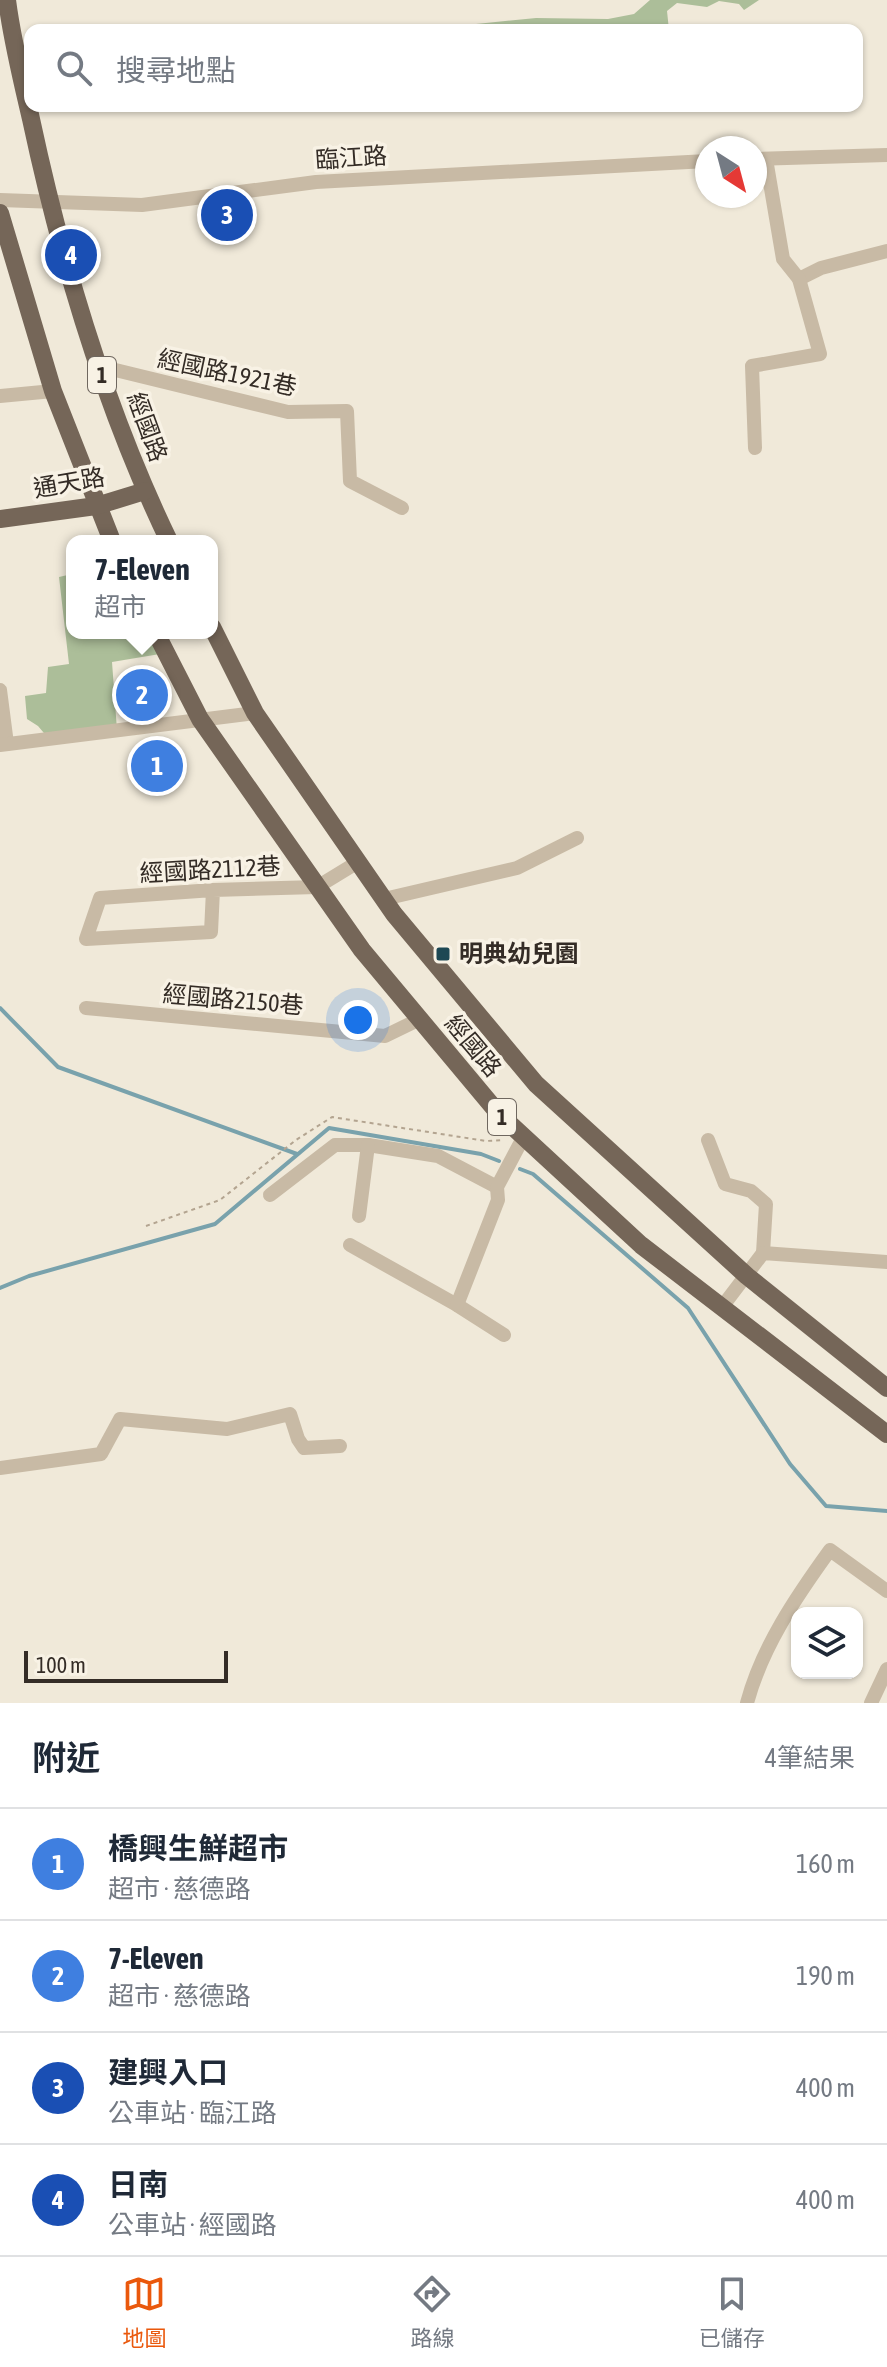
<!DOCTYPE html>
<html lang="zh-TW">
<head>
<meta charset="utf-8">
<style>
  :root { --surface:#fff; --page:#f6f6f7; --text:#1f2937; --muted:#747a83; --line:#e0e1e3; --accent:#ea580c }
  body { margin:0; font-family:"Asap Condensed","Noto Sans TC",sans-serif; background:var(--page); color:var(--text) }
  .controls { position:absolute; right:24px; bottom:24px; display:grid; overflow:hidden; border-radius:16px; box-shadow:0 2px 6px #0004 }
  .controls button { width:72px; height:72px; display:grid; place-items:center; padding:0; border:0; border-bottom:2px solid var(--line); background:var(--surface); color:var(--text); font:40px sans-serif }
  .compass { position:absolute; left:695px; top:136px; width:72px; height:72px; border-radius:50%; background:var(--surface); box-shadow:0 2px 6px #0004; rotate:144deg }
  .scale { position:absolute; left:24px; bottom:20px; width:204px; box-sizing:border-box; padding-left:8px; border:4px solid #342c26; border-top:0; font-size:22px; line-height:28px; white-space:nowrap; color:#342c26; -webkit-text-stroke:6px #f8f2e5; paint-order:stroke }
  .you { position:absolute; left:358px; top:1020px; width:28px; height:28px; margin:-20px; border:6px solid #fff; border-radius:50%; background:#1a73e8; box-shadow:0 0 0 12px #1a73e833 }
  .badge { display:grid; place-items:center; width:52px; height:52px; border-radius:50%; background:var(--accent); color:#fff; font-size:26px; font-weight:700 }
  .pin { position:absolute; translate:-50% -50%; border:4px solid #fff; box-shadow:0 2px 8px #0006 }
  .popup { position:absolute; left:66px; top:535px; width:152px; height:104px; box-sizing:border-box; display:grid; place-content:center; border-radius:16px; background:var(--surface); filter:drop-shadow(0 2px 6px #0005); font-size:26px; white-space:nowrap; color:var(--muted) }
  .popup b { font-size:30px; color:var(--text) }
  .popup::after { content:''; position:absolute; left:50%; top:100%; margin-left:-16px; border:16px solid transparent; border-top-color:var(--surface) }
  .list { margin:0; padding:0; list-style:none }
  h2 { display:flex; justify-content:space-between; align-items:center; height:104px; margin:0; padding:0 32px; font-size:34px }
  h2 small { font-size:26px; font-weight:400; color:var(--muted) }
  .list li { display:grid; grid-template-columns:52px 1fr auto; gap:24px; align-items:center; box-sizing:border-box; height:112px; padding:0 32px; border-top:2px solid var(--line) }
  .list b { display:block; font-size:30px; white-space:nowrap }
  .list p { margin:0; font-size:26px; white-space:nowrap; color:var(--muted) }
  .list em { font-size:26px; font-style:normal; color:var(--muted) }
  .icon { flex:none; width:44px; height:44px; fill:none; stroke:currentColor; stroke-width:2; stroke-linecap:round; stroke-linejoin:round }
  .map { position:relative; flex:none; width:887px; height:1703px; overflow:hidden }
  .search { position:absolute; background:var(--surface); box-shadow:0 2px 6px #0004; left:24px; right:24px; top:24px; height:88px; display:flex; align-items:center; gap:20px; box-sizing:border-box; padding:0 28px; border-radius:16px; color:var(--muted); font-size:30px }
  .sheet { height:552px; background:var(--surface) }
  nav { display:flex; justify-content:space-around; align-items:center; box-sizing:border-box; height:112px; border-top:2px solid var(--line); background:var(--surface); font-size:22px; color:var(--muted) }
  nav a { display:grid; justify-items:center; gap:4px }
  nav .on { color:var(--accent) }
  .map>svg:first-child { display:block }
  .green { fill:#acbe99 }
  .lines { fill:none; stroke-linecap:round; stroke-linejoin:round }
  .stream { stroke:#79a2ac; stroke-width:4 }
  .building { fill:#c27645 }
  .path { stroke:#b3a490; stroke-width:2; stroke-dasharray:4 4; stroke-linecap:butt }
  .minor { stroke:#c8baa5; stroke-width:14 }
  .major { stroke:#756658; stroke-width:18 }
  .poi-dot { fill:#1d4854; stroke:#f8f2e5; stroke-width:3 }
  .labels { text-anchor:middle; stroke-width:7; stroke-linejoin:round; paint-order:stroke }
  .shield { fill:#f8f2e5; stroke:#6f675f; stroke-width:2 }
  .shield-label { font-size:22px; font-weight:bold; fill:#342c26 }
  .street-label { font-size:24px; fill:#342c26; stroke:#f8f2e5 }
  .poi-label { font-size:24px; font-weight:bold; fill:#342c26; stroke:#f8f2e5; text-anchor:start }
</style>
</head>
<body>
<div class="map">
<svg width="887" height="1703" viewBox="0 0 887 1703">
  <rect width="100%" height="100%" fill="#f0e9d9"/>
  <g class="green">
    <path d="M650 0H759L744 10 739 4 719 1 707 7 677 3 667 11 669 30H476V24L536 18 608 19 634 14Z"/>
    <path d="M72 574V633H156L166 653 112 662 117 730 49 739 38 726 27 719 25 696 46 693 48 667 69 664 59 577Z"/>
  </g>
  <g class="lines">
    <g class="stream">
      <path d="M0 1008 58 1067 297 1154"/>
      <path d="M520 1169 533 1174 688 1308 790 1464 826 1506 887 1511"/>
      <path d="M0 1288 29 1276 215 1224 329 1128 481 1154 499 1161"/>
    </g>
  </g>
  <path class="building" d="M161 680 164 706 123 710 120 684Z"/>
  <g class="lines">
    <path class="path" d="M146 1226 220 1200 296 1140 332 1117 486 1141 503 1140"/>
    <g class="minor">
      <path d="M755 159 887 155"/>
      <path d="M0 200 142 205 316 182 707 161"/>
      <path d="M799 279 821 268 887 251"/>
      <path d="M99 366 288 412 347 411 350 481 402 508"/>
      <path d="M0 396 53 391"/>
      <path d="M755 448 752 366 820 354 799 279 783 259 766 159"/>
      <path d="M0 690 7 744"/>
      <path d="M0 745 255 713"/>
      <path d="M213 890 211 932 86 939 100 898 213 890 317 887 358 862"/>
      <path d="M384 899 517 868 577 838"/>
      <path d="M86 1008 385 1036 420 1019"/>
      <path d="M708 1140 725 1184 751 1191 766 1204 763 1253"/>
      <path d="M270 1195 335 1145H368L438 1156 497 1187"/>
      <path d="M359 1216 368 1145"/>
      <path d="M350 1245 457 1305 504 1335"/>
      <path d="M457 1305 498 1200 497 1187 523 1138"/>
      <path d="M722 1307 763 1253 887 1262"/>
      <path d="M0 1468 101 1454 120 1419 227 1429 290 1414 298 1439 304 1448 340 1446"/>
      <path d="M747 1703C762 1647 796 1597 830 1550L887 1591"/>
      <path d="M871 1703 887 1669"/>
    </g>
    <g class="major">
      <path d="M7 0C12 40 22 80 31 119 62 264 105 408 169 541"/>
      <path d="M0 213 53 391 112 541"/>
      <path d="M0 519 96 506 145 491"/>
      <path d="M212 627 255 713 394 914 536 1084 747 1276 887 1388"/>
      <path d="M156 633 200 719 362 950 499 1114 641 1245 887 1434"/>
    </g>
  </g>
  <rect class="poi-dot" x="435" y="946" width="16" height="16" rx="4"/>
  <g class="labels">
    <g class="shield">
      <rect x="88" y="357" width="28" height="36" rx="6"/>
      <rect x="488" y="1099" width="28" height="36" rx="6"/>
    </g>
    <g class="shield-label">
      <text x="102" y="383">1</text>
      <text x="502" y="1125">1</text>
    </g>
    <g class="street-label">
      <text transform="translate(351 158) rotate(-4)" y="8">臨江路</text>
      <text transform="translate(227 373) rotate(12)" y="8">經國路1921巷</text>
      <text transform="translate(147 427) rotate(70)" y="8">經國路</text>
      <text transform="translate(69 483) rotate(-10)" y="8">通天路</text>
      <text transform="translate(210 870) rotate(-3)" y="8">經國路2112巷</text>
      <text transform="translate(233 1000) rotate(5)" y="8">經國路2150巷</text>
      <text transform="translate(473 1046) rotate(50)" y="8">經國路</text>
    </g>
    <g class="poi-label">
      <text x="459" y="962">明典幼兒園</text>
    </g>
  </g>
</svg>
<div class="controls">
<button><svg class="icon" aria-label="layers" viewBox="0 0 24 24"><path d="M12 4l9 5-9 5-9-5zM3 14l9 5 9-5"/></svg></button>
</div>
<svg class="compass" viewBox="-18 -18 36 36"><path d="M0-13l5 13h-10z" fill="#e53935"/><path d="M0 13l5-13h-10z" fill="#747a83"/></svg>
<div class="scale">100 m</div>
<div class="you"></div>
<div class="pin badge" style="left:157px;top:766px;background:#3f7fe0">1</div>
<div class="pin badge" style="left:142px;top:695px;background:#3f7fe0">2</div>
<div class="popup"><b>7-Eleven</b>超市</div>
<div class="pin badge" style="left:227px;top:215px;background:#1a4fb4">3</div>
<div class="pin badge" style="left:71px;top:255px;background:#1a4fb4">4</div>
<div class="search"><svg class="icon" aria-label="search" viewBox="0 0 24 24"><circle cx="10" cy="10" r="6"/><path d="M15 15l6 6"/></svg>搜尋地點</div>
</div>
<section class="sheet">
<h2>附近<small>4筆結果</small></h2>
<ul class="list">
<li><span class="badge" style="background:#3f7fe0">1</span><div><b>橋興生鮮超市</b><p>超市 · 慈德路</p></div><em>160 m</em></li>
<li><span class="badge" style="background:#3f7fe0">2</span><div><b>7-Eleven</b><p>超市 · 慈德路</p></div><em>190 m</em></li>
<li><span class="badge" style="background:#1a4fb4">3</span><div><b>建興入口</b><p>公車站 · 臨江路</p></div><em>400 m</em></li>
<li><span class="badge" style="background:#1a4fb4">4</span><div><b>日南</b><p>公車站 · 經國路</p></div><em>400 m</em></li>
</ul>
</section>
<nav>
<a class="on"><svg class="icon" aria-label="map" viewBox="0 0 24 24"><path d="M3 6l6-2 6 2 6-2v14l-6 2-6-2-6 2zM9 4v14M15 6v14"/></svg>地圖</a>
<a><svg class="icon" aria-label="directions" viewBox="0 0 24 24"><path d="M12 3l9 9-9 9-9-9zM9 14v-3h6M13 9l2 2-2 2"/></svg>路線</a>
<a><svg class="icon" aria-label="saved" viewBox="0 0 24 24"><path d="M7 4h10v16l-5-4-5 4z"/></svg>已儲存</a>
</nav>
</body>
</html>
